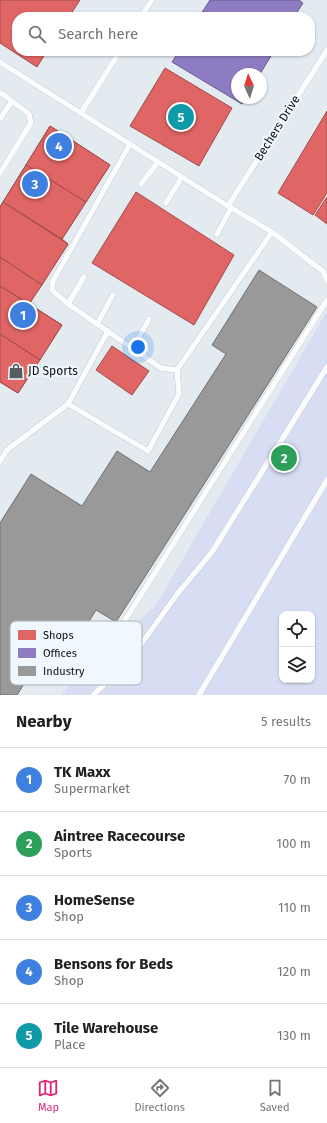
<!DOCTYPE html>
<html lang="en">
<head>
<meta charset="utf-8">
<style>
  :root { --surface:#fff; --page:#f6f6f6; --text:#202124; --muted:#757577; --line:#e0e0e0; --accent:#db2777 }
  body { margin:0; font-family:"Fira Sans",sans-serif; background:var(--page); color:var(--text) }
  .controls { position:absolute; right:12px; bottom:12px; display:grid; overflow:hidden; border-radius:8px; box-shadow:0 1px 3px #0004 }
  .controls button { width:36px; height:36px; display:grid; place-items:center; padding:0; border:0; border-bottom:1px solid var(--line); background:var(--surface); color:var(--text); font:20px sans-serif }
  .compass { position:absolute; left:231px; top:68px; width:36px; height:36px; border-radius:50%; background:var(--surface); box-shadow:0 1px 3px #0004; rotate:356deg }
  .you { position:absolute; left:138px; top:347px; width:14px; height:14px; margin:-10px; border:3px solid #fff; border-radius:50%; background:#1a73e8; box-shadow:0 0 0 6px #1a73e833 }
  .badge { display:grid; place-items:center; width:26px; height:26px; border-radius:50%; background:var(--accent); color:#fff; font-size:13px; font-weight:700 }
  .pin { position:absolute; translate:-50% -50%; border:2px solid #fff; box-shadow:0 1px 4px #0006 }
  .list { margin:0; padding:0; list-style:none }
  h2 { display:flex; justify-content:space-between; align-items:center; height:52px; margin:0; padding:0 16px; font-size:17px }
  h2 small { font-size:13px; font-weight:400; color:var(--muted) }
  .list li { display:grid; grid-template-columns:26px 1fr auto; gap:12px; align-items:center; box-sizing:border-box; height:64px; padding:0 16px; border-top:1px solid var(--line) }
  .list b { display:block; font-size:15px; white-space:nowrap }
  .list p { margin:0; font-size:13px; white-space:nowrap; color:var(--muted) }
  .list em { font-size:13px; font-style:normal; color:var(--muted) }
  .icon { flex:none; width:22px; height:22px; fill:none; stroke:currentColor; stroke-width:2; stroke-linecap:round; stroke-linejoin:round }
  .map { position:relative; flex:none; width:327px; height:695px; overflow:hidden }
  .search { position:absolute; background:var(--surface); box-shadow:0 1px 3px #0004; left:12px; right:12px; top:12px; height:44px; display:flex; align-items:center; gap:10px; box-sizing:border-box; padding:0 14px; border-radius:16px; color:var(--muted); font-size:15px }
  .sheet { height:372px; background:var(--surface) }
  nav { display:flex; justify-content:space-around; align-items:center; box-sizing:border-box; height:56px; border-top:1px solid var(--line); background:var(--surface); font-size:11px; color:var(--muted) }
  nav a { display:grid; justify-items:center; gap:2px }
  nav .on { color:var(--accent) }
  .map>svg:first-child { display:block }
  .green { fill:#d7def4; fill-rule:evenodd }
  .shops { fill:#e06666; stroke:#a04c4d }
  .offices { fill:#8e7cc3; stroke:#665b8e }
  .industry { fill:#999; stroke:#6e7071 }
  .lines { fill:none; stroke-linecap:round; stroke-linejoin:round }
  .service-casing { stroke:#b0b6ba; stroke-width:6 }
  .service { stroke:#fbfcfd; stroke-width:5.5 }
  .labels { text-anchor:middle; stroke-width:4; stroke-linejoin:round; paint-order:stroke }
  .street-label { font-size:12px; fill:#0a0f13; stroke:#eff8fe }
  .poi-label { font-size:12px; fill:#0a0f13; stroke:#eff8fe; text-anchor:start }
  .key { fill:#eff8fe; stroke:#aab2b8; stroke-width:1 }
  .key-label { font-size:11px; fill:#0a0f13 }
</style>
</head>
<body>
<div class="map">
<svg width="327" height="695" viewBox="0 0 327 695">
  <rect width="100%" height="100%" fill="#e3ebf0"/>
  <path class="green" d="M327 311V695H60L156 605ZM282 614H312V680H282Z"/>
  <g class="shops">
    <path d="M0 0H80L69 17H17V51H47L37 67 0 43Z"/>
    <path d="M165 68 232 108 199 166 130 126Z"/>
    <path d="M327 111V193L313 215 278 193Z"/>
    <path d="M50 126 110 165 62 239 68 244 29 304 62 325 18 393 0 382V207Z"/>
    <path d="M50 126 110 165 86 202 26 165Z"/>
    <path d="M26 165 86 202 62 239 3 202Z"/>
    <path d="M136 192 234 255 194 325 92 263Z"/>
    <path d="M327 197V224L315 215Z"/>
    <path d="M3 202 68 244 42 285 0 257V207Z"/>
    <path d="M0 257 42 285 29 304 0 286Z"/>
    <path d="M0 286 62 325 40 360 0 334Z"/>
    <path d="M0 334 40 360 18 393 0 382Z"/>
    <path d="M112 346 149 371 132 395 96 370Z"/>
  </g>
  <g class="offices">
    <path d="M210 0H299L303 3 294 17H199Z"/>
    <path d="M179 51H274L260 74H237V98H246L242 104 172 62Z"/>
  </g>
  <path class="industry" d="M259 270 317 307 116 622 96 610 73 647 55 636 17 695H0V523L31 474 82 506 117 451 150 472 226 354 212 345Z"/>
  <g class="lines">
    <g class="service-casing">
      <g id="service">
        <path d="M141 17 152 0"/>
        <path d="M0 62 228 206 272 232 316 266 323 271 327 281"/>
        <path d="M0 93 4 95 29 114 31 123 0 173"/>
        <path d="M81 113 120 51"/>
        <path d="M0 119 12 101"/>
        <path d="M130 144 53 281 52 290 68 304 161 368 177 370 272 232"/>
        <path d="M141 184 158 162"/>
        <path d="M166 203 182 177"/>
        <path d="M228 206 327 50"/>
        <path d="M217 234 231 208"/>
        <path d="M68 304 84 277"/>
        <path d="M97 324 113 295"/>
        <path d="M133 348 149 319"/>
        <path d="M68 404 148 451 179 394 177 370"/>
        <path d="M0 461 7 450 68 404 108 331"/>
        <path d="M98 639 122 625 327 300"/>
        <path d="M93 695 111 678 139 647 178 593 212 552 327 367"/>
        <path d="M199 695 327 480"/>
      </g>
    </g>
    <use href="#service" class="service"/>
  </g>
  <defs>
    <g id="shop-bare" transform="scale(1.2)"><path d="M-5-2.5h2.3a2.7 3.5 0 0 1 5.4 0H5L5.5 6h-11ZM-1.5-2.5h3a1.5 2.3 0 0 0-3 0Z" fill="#565c60" stroke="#eff8fe" stroke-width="2.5" paint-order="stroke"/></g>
  </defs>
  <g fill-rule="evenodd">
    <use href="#shop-bare" x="16" y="371"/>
  </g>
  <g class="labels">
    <g class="street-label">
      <text transform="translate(277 128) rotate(-58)" y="4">Bechers Drive</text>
    </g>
    <g class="poi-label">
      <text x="28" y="375">JD Sports</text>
    </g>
  </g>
  <rect x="10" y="621" width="132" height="64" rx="6" class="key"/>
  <rect x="18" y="630" width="18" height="10" fill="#e06666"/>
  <rect x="18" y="648" width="18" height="10" fill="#8e7cc3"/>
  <rect x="18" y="666" width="18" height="10" fill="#999"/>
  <g class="key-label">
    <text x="43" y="639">Shops</text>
    <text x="43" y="657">Offices</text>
    <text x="43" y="675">Industry</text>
  </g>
</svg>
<div class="controls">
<button><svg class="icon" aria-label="locate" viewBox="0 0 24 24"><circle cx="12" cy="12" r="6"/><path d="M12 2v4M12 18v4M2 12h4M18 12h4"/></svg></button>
<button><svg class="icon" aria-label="layers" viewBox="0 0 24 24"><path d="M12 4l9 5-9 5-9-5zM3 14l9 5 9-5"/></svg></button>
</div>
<svg class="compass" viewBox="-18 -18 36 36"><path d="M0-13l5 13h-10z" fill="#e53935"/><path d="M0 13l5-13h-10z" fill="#757577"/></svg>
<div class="you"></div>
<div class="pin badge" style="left:23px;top:315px;background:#3f7fe0">1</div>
<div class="pin badge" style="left:284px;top:458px;background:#2e9e5b">2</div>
<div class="pin badge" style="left:35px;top:184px;background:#3f7fe0">3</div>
<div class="pin badge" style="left:59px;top:146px;background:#3f7fe0">4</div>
<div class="pin badge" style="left:181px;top:117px;background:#0f9aa8">5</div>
<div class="search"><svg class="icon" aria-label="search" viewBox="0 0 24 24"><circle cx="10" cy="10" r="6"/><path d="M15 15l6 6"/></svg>Search here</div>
</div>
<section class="sheet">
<h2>Nearby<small>5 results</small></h2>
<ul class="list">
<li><span class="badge" style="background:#3f7fe0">1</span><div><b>TK Maxx</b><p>Supermarket</p></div><em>70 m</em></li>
<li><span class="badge" style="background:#2e9e5b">2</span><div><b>Aintree Racecourse</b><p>Sports</p></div><em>100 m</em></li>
<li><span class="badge" style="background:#3f7fe0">3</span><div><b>HomeSense</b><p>Shop</p></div><em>110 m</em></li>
<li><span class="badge" style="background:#3f7fe0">4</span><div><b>Bensons for Beds</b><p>Shop</p></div><em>120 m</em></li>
<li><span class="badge" style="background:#0f9aa8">5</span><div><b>Tile Warehouse</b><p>Place</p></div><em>130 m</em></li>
</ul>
</section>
<nav>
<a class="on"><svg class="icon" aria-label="map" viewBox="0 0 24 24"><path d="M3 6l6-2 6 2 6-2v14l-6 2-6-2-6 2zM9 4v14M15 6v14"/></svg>Map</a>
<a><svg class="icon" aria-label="directions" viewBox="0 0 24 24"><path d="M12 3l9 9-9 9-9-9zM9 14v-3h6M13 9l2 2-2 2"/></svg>Directions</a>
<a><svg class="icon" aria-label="saved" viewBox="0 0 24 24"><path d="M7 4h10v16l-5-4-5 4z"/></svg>Saved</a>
</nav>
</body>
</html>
